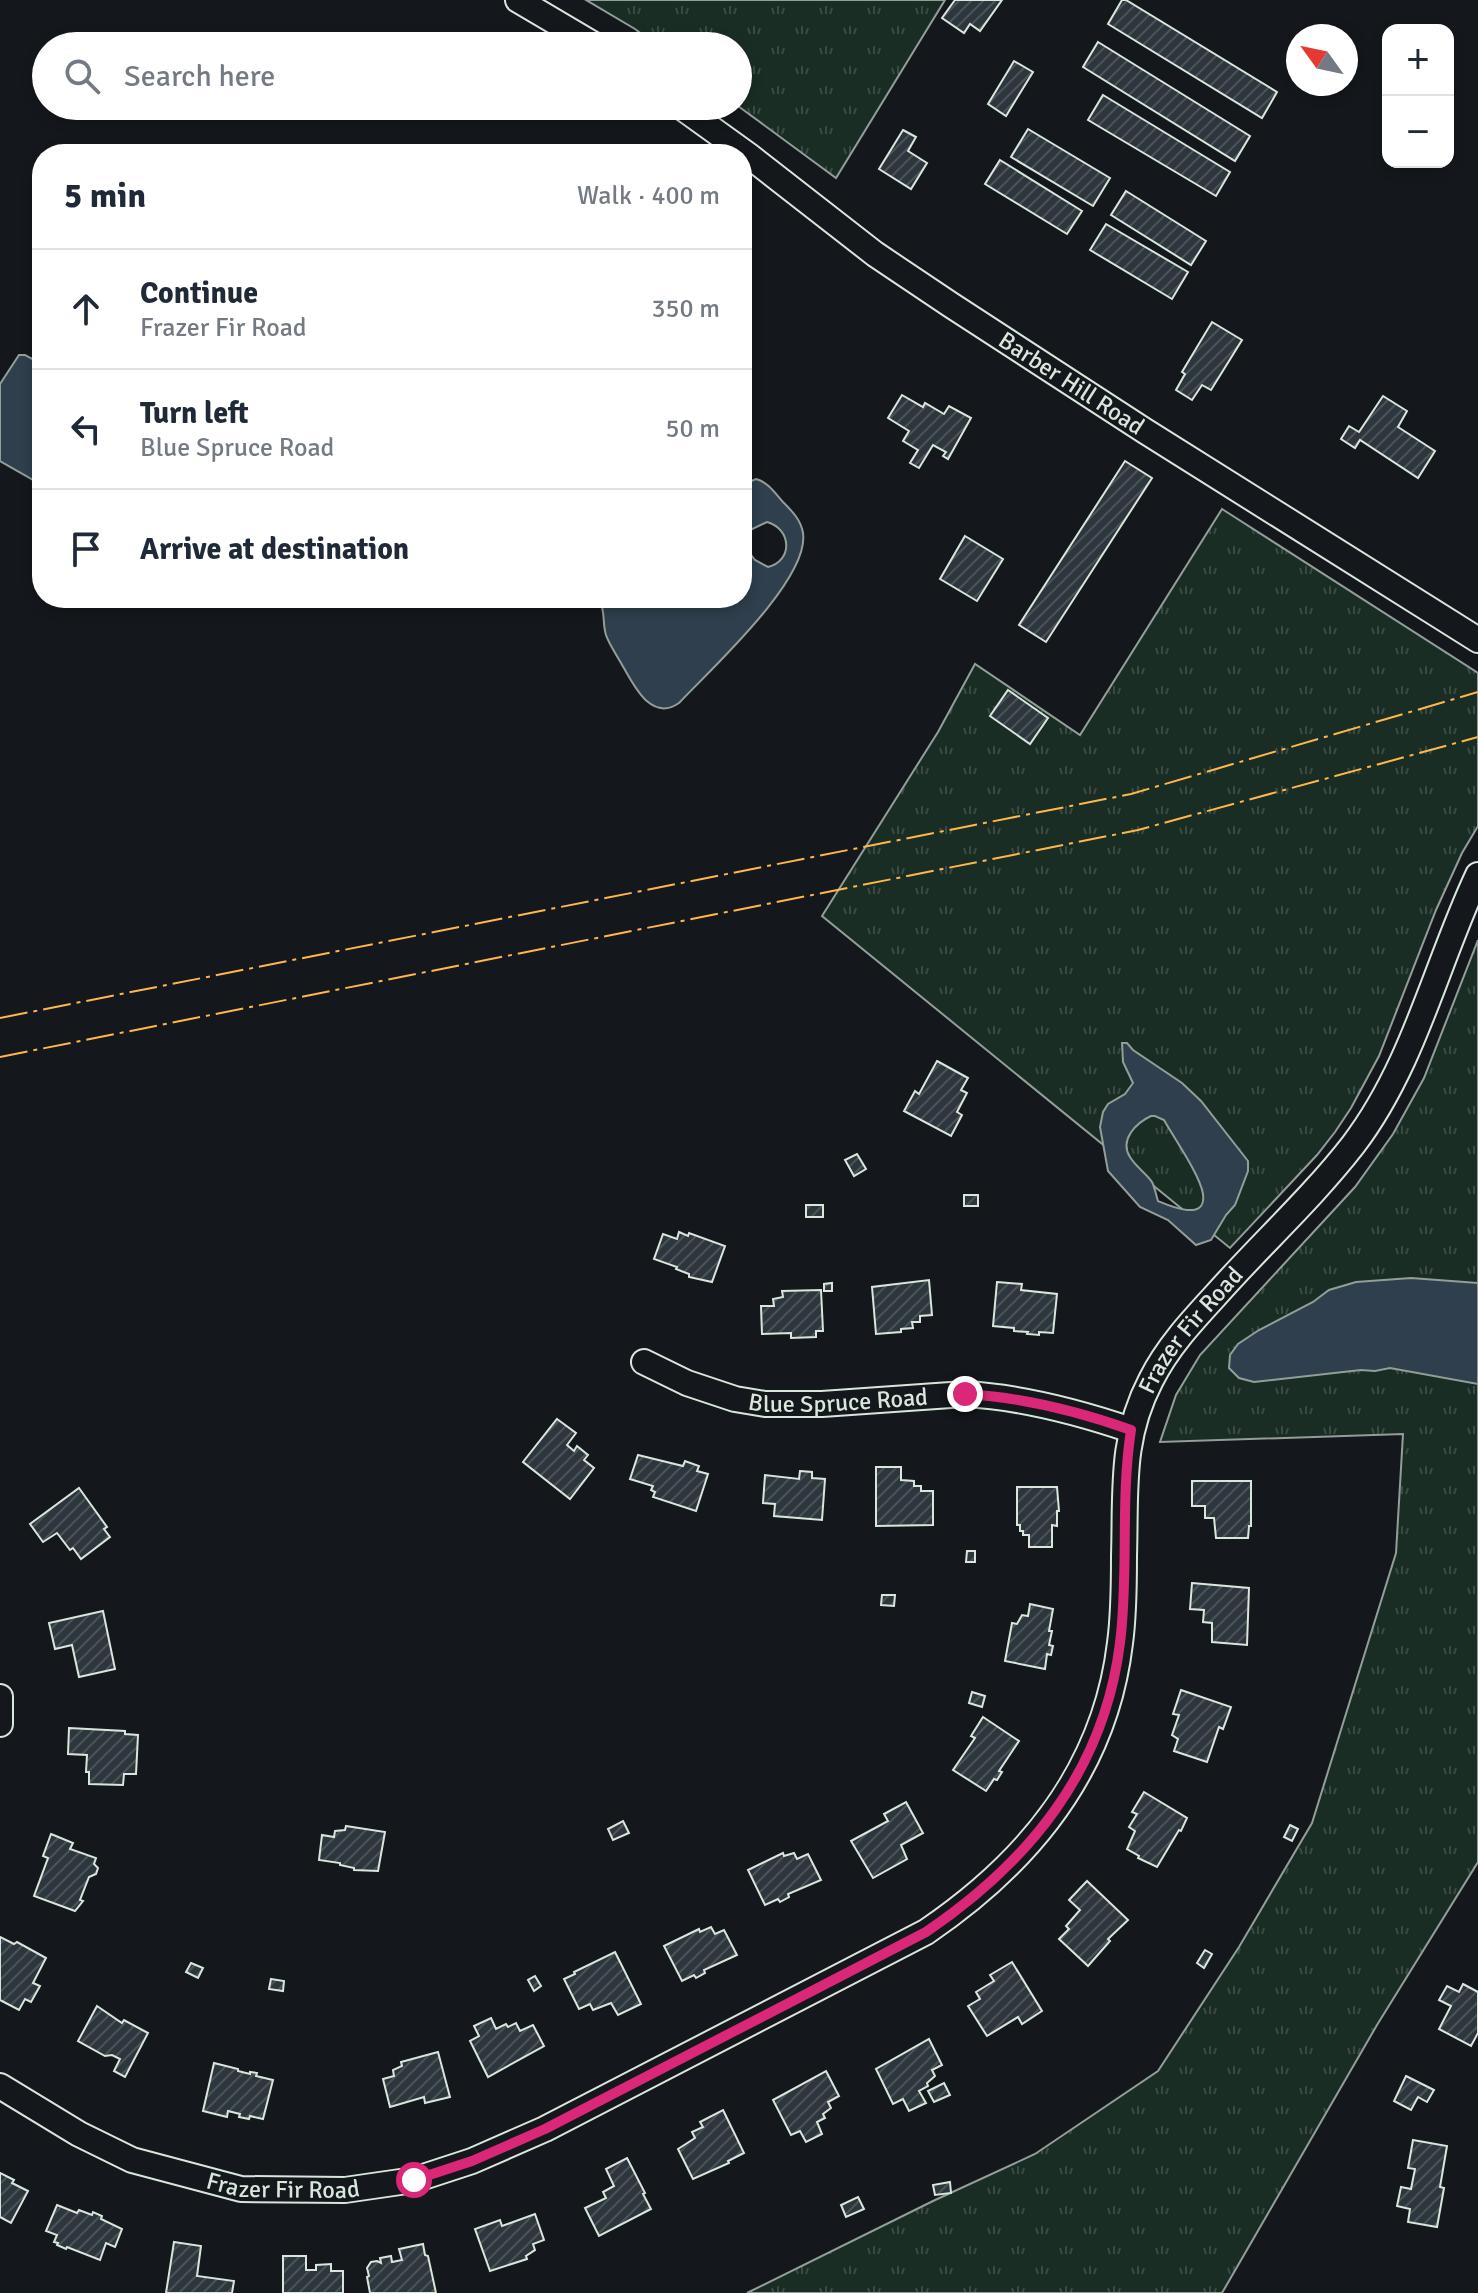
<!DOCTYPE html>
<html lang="en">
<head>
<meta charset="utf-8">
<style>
  :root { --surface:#fff; --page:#f2f2f3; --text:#1f2937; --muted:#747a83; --line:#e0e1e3 }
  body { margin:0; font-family:Signika,sans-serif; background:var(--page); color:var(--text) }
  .controls { position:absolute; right:24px; top:24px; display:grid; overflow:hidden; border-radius:16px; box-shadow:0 4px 12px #0003 }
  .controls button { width:72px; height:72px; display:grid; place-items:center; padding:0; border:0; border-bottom:2px solid var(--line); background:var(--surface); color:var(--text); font:40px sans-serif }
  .compass { position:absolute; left:1286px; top:24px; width:72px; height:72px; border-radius:50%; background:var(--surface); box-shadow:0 4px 12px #0003; rotate:303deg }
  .stop { position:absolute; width:24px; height:24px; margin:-18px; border:6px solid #db2777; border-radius:50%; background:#fff }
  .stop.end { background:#db2777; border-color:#fff; box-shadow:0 2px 8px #0008 }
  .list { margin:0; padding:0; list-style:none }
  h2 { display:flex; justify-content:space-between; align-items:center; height:104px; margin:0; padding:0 32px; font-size:34px }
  h2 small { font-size:26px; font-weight:400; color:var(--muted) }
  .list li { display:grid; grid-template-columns:52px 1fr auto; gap:24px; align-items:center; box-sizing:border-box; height:120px; padding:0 32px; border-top:2px solid var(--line) }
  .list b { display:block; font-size:30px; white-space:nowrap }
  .list p { margin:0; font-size:26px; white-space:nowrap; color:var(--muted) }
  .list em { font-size:26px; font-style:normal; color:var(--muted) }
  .icon { flex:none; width:44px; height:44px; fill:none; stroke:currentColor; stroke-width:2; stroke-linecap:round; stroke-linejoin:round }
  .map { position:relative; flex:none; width:1478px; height:2293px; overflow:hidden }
  .search { position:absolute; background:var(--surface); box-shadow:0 4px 12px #0003; left:32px; top:32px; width:720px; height:88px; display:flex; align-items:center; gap:20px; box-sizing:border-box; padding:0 28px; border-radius:44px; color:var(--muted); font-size:30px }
  .panel { position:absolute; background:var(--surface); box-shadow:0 4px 12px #0003; left:32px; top:144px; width:720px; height:464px; border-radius:32px }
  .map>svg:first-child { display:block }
  .park { fill:url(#park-tufts); stroke:#939e99; stroke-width:2 }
  .water { fill:#2f3f4d; stroke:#939e99; stroke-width:2; fill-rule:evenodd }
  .building { fill:url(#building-hatch); stroke:#d8e6dc; stroke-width:2 }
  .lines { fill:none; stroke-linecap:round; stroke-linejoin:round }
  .minor-casing { stroke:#d8e6dc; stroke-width:28 }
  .minor { stroke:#14181c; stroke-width:24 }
  .power { stroke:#ffb74d; stroke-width:2; stroke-dasharray:28 6 4 6; stroke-linecap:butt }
  .route { stroke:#db2777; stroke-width:10 }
  .labels { text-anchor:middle; stroke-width:6; stroke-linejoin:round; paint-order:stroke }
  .street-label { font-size:24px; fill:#d8e6dc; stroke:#14181c }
</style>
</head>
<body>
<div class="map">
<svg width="1478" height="2293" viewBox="0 0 1478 2293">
  <defs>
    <pattern id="park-tufts" width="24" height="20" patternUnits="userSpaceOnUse" patternTransform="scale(2)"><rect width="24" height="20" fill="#1a2d24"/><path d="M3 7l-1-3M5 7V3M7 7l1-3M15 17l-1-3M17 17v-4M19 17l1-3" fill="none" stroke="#3b4b43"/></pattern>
    <pattern id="building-hatch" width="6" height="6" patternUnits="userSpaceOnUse" patternTransform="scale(2)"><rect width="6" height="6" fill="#2c363c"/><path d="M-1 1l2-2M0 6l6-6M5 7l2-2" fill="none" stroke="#4a5358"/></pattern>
  </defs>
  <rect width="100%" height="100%" fill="#14181c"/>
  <g class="park">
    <path d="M586 0H945L836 178 738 106V46H658L635 29Z"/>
    <path d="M1222 509 1478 673V826L1462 853 1436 910 1379 1056 1351 1108 1335 1132 1317 1155 1230 1248 822 916 938 732 975 664 1080 735Z"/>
    <path d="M1478 940V1862L1377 2025 1222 2293H747L933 2201 1035 2154 1158 2071 1239 1947 1312 1823 1396 1553 1403 1434 1160 1442 1176 1395 1200 1355 1355 1187 1393 1134 1424 1078Z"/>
  </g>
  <g class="water">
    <path d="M19 355H25L42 364V485L0 461V384Z"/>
    <path d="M756 479C768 482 775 493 783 502 792 511 801 520 803 533 810 579 710 670 679 703 650 723 633 683 621 663 616 654 609 644 606 635 602 622 606 614 599 598H742V543L755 560 768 567C793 561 792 529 767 522L746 532 742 538V485Z"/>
    <path d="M1122 1043H1127L1133 1050 1182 1083 1201 1101 1248 1161V1171L1235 1205 1226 1215 1211 1240 1196 1245 1168 1220 1140 1207 1108 1171 1100 1127 1103 1112 1108 1104 1125 1094 1133 1083 1123 1062ZM1151 1116H1155L1164 1120C1174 1138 1200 1175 1203 1194 1207 1222 1170 1206 1158 1201 1156 1195 1155 1188 1152 1182 1146 1173 1136 1167 1130 1157 1119 1140 1136 1123 1151 1116Z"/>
    <path d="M1411 1278 1478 1283V1384L1390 1368 1375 1371 1361 1370 1254 1382 1239 1378 1229 1368 1230 1355 1238 1344 1259 1330 1313 1302 1329 1290 1356 1282Z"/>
  </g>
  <g class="building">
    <path d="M955 0H1002L980 31 970 24 964 33 942 18Z"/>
    <path d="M1122 0H1126L1277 92 1262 118 1108 24Z"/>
    <path d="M1098 42 1250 136 1235 161 1083 67Z"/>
    <path d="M1014 61 1033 72 1006 116 988 104Z"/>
    <path d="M1103 95 1230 172 1216 196 1088 120Z"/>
    <path d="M1028 129 1110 178 1093 206 1011 157Z"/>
    <path d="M903 130 916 137 908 151 927 163 911 189 879 169Z"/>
    <path d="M1000 160 1082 211 1067 234 985 184Z"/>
    <path d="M1126 191 1206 241 1191 265 1111 215Z"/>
    <path d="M1106 224 1188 272 1172 299 1090 250Z"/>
    <path d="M1212 322 1242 340 1211 390 1202 385 1192 400 1176 390 1185 374 1182 372Z"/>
    <path d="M902 395 923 407 925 403 944 414 949 406 971 418 948 459 943 456 946 452 933 445 919 468 910 463 918 450 903 441 909 431 888 418Z"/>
    <path d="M1383 396 1407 411 1398 427 1435 451 1418 478 1360 440 1355 448 1341 439 1349 426 1359 432Z"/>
    <path d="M1125 461 1152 478 1046 642 1019 625Z"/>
    <path d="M965 536 1003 559 977 601 940 579Z"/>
    <path d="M1008 690 1048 718 1030 744 990 716Z"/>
    <path d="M937 1061 968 1078 961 1090 967 1093 957 1112 962 1115 951 1136 904 1111 915 1091 919 1094Z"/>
    <path d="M857 1154 866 1169 854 1176 845 1160Z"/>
    <rect x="964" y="1195" width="14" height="11"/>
    <rect x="806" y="1205" width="17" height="12"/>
    <path d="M679 1232 688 1236 689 1233 725 1246 712 1282 689 1277V1274L676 1269 677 1267 654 1259 663 1234 677 1239Z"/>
    <path d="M929 1280 932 1315 920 1316V1322H912L913 1328 901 1329V1332L876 1334 872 1287Z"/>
    <path d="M997 1282 1022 1284 1021 1290 1057 1294 1053 1333 1039 1332V1335L1027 1334 1028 1332 1014 1331V1328L993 1326Z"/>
    <path d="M832 1283V1291H824V1284Z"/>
    <path d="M821 1290 823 1331H816V1337L791 1338V1333L762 1334 761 1306H774L773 1299 783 1297 782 1291Z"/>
    <path d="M557 1419 576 1433 567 1445 574 1451 577 1446 588 1455 584 1460 594 1468 570 1499 523 1462Z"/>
    <path d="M638 1455 683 1466 685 1461 699 1466 697 1471 708 1474 696 1511 653 1497 655 1492 651 1490 653 1486 630 1479Z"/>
    <path d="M876 1467H901V1480L914 1481V1486H921V1491H933V1525L876 1526Z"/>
    <path d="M800 1471 812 1472V1478L825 1479 822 1520 774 1516 775 1504 763 1503 765 1475 799 1479Z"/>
    <path d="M1192 1481H1251V1526H1249L1248 1538H1216L1214 1518H1205V1506H1192Z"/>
    <path d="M1017 1487H1057L1059 1511H1057V1526L1052 1525V1547H1029V1535H1023V1531H1020V1525H1017Z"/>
    <path d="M79 1488 107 1527 104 1529 110 1537 81 1559 73 1548 70 1550 57 1533 43 1542 30 1524Z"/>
    <path d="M967 1551H975V1562H966Z"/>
    <path d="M1192 1583 1249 1588 1247 1645 1212 1642V1623L1203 1622 1204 1610 1190 1609Z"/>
    <path d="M882 1595H895L894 1606 881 1605Z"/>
    <path d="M1030 1604 1053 1609 1049 1631H1052L1049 1645 1053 1646 1051 1655 1047 1654 1045 1669 1005 1661 1012 1623 1017 1624 1022 1615 1028 1616Z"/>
    <path d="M103 1611 115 1669 79 1677 72 1645 55 1649 49 1623Z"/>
    <path d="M1181 1690 1231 1707 1223 1729 1219 1727 1207 1762 1174 1751 1178 1739 1172 1735 1179 1715 1173 1714Z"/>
    <path d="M972 1692 985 1696 982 1707 969 1703Z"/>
    <path d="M983 1717 1019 1741 999 1771 1002 1772 997 1780 994 1779 986 1791 953 1770 975 1738 971 1736Z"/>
    <path d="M69 1728 125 1731V1734L138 1735 136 1774H124L123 1785 89 1784V1772H86L87 1755 68 1754Z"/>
    <path d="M1144 1792 1187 1818 1181 1831 1179 1830 1157 1867 1138 1858 1139 1856 1127 1849 1135 1831 1129 1827 1137 1814 1132 1812Z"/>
    <path d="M906 1802 923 1833 901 1845 907 1859 873 1878 851 1841 888 1821 884 1814Z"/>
    <path d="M623 1821 629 1833 613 1840 608 1829Z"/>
    <path d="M1290 1825 1298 1829 1292 1841 1284 1837Z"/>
    <path d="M346 1826 385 1832 378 1871 354 1870V1868L340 1865V1863L319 1860 322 1835 334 1837 335 1831 345 1830Z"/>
    <path d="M51 1834 73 1843 70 1849 96 1858 94 1864 98 1868 96 1874 89 1877 80 1900 83 1901 75 1911 34 1896 48 1858 43 1856Z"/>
    <path d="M783 1853 784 1856 794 1853 797 1859 808 1854 821 1880 788 1894 789 1897 780 1902 778 1899 765 1905 748 1870Z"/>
    <path d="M1087 1881 1128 1920 1108 1939 1110 1941 1088 1966 1059 1939 1069 1929 1066 1926 1080 1910 1069 1900Z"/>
    <path d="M711 1927 715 1934 724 1930 737 1955 704 1970 705 1973 696 1978 694 1975 682 1981 664 1946 699 1929 700 1932Z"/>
    <path d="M0 1937 14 1944 17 1942 46 1958 33 1983 40 1986 31 2002 25 1999 19 2010 0 2000Z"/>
    <path d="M1205 1950 1212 1954 1204 1968 1197 1963Z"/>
    <path d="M615 1952 641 2004 618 2015 611 2003 593 2010 590 2004 579 2009 564 1979 575 1974 574 1972Z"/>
    <path d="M1012 1962 1042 2011 1022 2024 1018 2017 987 2036 968 2006 980 1999 976 1992 994 1981 990 1975Z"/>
    <path d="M191 1963 203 1968 198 1978 186 1972Z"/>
    <path d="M535 1976 541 1986 534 1991 528 1980Z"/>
    <path d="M271 1979 284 1981 283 1991 269 1989Z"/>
    <path d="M1463 1984 1478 1992V2033L1471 2046 1439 2029 1451 2006 1439 2000 1447 1986 1459 1992Z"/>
    <path d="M97 2006 122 2023 124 2020 148 2033 125 2077 114 2071 120 2059 112 2055 105 2056 78 2041Z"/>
    <path d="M491 2018 496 2029 506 2024 508 2027 516 2023 520 2031 533 2025 544 2046 488 2077 470 2041 479 2036 474 2026Z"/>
    <path d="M929 2039 942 2065 932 2070 935 2076 927 2083 928 2086 919 2091 926 2103 909 2111 903 2099 893 2104 876 2069Z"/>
    <path d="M438 2052 450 2097 425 2103 424 2097 390 2107 383 2079 394 2076 393 2070 402 2066 401 2062Z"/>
    <path d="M214 2063 238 2069V2071L250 2074V2072L257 2073 256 2076 273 2080 263 2119 250 2116 249 2119 239 2117 240 2114 228 2111 227 2117 203 2111Z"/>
    <path d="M826 2071 839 2096 828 2102 831 2108 823 2114 825 2118 817 2122 822 2134 806 2142 800 2131 791 2135 773 2100Z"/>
    <path d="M1406 2076 1434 2090 1427 2102 1418 2097 1411 2110 1394 2101Z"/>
    <path d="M944 2083 950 2095 934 2102 928 2091Z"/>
    <path d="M723 2110 744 2153 728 2161 729 2163 693 2179 678 2149 695 2138 692 2132 703 2127 700 2122Z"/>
    <path d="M1413 2140 1447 2146 1440 2187 1444 2188 1437 2227 1408 2222 1410 2209 1397 2206 1401 2187 1411 2189 1415 2169 1408 2168Z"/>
    <path d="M627 2158 645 2193 643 2194 651 2209 599 2236 585 2208 606 2198 603 2192 614 2186 606 2169Z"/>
    <path d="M0 2173 14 2180 12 2183 28 2191 11 2223 0 2217Z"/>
    <path d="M950 2182 951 2193 935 2195 933 2185Z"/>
    <path d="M858 2197 864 2209 846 2217 841 2205Z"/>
    <path d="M57 2205 77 2213 79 2210 92 2215 93 2212 102 2216 101 2219 122 2229 115 2247 106 2243 100 2260 67 2247 66 2249 57 2245 58 2243 54 2242 57 2235 46 2231Z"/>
    <path d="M535 2214 544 2240 533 2244 535 2250 526 2256 527 2259 490 2271 475 2229 500 2220 502 2226Z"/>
    <path d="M174 2242 201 2246 197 2276 234 2281 232 2293H166Z"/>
    <path d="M423 2244 425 2255 428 2256 436 2293H370L367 2277 369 2276 367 2268 371 2262 377 2261 381 2263 380 2258 391 2256 392 2262 402 2260 399 2249Z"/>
    <path d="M283 2256H306V2270H316V2265L331 2264V2271H343V2293H283Z"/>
  </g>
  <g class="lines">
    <g class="minor-casing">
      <g id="minor">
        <path d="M518 0 596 46"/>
        <path id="s1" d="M680 106 748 155 875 254 951 305 1145 431 1478 640"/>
        <path id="s2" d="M644 1362 687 1383 735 1399 765 1404H822L965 1394C1021 1397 1078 1412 1131 1430"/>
        <path d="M0 1697V1724"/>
        <path id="s3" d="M0 2086 79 2134 132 2160 241 2189 345 2190 414 2180 472 2161 545 2129 926 1932C1029 1862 1105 1770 1120 1643 1124 1614 1124 1584 1124 1556 1126 1491 1120 1439 1151 1380 1167 1348 1191 1322 1215 1296 1260 1245 1311 1199 1353 1145 1414 1065 1436 964 1478 875"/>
      </g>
    </g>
    <use href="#minor" class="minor"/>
    <g class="power">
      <path d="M0 1018 1131 794 1478 692"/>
      <path d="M0 1057 1138 830 1478 737"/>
    </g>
  </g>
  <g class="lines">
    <path class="route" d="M414 2180 472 2161 545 2129 926 1932C1029 1862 1104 1771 1120 1643 1129 1573 1120 1501 1131 1430 1080 1412 1019 1397 965 1394"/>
  </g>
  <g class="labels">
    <g class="street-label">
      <text dy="8" stroke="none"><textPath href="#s1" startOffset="480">Barber Hill Road</textPath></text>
      <text dy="8" stroke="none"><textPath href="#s3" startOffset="1698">Frazer Fir Road</textPath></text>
      <text dy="8" stroke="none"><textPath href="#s2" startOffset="202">Blue Spruce Road</textPath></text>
      <text dy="8" stroke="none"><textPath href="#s3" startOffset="306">Frazer Fir Road</textPath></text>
    </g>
  </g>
</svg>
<div class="controls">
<button>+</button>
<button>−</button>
</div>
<svg class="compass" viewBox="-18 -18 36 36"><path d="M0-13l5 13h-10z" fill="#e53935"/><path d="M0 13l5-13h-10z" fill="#747a83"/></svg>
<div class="stop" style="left:414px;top:2180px"></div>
<div class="stop end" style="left:965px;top:1394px"></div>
<div class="search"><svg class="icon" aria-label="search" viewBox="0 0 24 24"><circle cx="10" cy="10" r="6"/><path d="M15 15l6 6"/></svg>Search here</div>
<section class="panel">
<h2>5 min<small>Walk · 400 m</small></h2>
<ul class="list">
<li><svg class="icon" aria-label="ahead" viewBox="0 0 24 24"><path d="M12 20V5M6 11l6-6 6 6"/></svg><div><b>Continue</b><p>Frazer Fir Road</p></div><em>350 m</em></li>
<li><svg class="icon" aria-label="left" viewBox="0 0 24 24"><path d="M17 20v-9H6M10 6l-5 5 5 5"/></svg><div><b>Turn left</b><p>Blue Spruce Road</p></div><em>50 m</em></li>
<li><svg class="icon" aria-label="arrive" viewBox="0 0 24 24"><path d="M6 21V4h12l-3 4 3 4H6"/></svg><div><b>Arrive at destination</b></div></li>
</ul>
</section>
</div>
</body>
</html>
